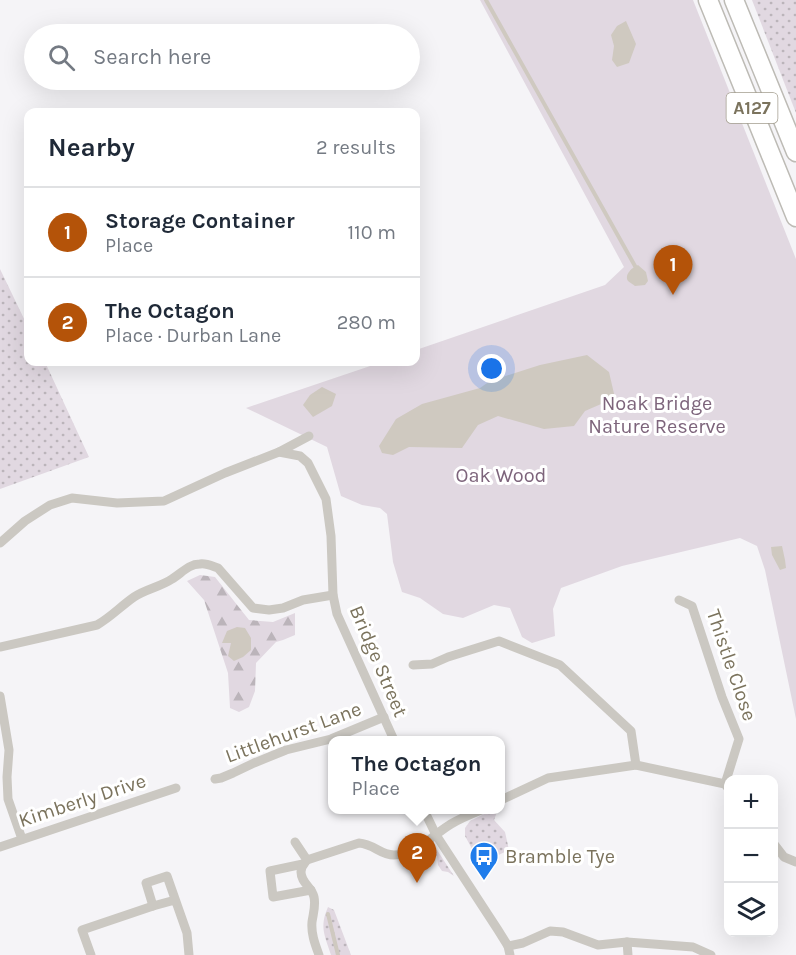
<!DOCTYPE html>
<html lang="en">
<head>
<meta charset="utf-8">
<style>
  :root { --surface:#fff; --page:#f2f2f3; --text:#1f2937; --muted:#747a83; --line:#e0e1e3; --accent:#b45309 }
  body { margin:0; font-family:Karla,sans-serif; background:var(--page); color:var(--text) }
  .controls { position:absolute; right:18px; bottom:18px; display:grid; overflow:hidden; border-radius:12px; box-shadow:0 6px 24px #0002 }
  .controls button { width:54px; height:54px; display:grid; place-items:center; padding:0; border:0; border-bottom:2px solid var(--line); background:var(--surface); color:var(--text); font:30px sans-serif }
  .you { position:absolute; left:492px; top:369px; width:21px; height:21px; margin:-15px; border:4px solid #fff; border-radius:50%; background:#1a73e8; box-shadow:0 0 0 9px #1a73e833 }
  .badge { display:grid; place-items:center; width:39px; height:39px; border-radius:50%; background:var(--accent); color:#fff; font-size:20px; font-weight:700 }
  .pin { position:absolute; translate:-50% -50px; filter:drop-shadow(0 2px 3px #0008) }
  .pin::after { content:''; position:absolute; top:32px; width:21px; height:18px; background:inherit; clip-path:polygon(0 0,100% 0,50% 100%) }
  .popup { position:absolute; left:328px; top:736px; width:177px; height:78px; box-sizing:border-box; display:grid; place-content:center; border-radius:12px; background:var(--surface); filter:drop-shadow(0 2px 4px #0005); font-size:20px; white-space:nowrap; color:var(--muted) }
  .popup b { font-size:22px; color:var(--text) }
  .popup::after { content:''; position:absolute; left:50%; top:100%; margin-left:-12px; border:12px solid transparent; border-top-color:var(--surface) }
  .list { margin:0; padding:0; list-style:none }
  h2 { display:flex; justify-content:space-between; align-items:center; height:78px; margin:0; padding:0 24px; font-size:26px }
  h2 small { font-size:20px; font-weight:400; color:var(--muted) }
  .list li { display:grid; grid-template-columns:39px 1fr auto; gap:18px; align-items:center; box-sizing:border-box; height:90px; padding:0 24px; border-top:2px solid var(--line) }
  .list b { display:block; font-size:22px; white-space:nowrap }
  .list p { margin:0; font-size:20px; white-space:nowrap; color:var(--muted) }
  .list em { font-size:20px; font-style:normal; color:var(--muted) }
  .icon { flex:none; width:33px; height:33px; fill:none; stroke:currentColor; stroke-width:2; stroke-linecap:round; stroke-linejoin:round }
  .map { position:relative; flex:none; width:796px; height:955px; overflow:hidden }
  .search { position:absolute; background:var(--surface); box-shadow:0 6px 24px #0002; left:24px; top:24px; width:396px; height:66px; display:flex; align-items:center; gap:15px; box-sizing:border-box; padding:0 21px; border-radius:33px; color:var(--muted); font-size:22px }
  .panel { position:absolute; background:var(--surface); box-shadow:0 6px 24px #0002; left:24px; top:108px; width:396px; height:258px; border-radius:12px }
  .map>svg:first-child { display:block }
  .grass { fill:url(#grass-dots) }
  .forest { fill:url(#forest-firs) }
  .park { fill:#e1d8e1 }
  .water { fill:#cfc9c0 }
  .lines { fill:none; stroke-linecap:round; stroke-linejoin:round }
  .stream { stroke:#cfc9c0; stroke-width:4 }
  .highway-casing { stroke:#bdbbb5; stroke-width:21 }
  .street { stroke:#cbc8c2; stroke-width:9 }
  .highway { stroke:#fff; stroke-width:18 }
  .labels { text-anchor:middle; stroke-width:6; stroke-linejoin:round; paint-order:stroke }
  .shield { fill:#fff; stroke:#a39d8e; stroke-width:1.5 }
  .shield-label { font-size:18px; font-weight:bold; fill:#7b735d }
  .park-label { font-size:20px; fill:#7d647b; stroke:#fff }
  .street-label { font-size:20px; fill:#7b735d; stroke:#fff }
  .poi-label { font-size:20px; fill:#7b735d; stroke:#fff; text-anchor:start }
</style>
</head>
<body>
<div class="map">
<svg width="796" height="955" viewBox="0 0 796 955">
  <defs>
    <pattern id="grass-dots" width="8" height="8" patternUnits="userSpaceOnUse" patternTransform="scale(1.5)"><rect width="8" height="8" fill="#e1d8e1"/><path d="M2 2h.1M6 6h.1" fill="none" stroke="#bbb4ba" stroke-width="1.8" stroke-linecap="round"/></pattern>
    <pattern id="forest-firs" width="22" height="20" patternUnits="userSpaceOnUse" patternTransform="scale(1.5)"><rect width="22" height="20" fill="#e1d8e1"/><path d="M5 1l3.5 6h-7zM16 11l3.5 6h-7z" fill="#bbb4ba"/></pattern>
  </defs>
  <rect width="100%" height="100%" fill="#f5f4f7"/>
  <g class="grass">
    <path d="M752 0H796V113Z"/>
    <path d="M0 269 28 327V362H45L89 457 0 489Z"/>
    <path d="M492 810 497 812 494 820 505 832 509 850 488 860 482 867 465 836V828L470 821Z"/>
    <path d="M431 850H437L454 876 448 872 442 871 438 865 437 856 428 853 421 855 418 854Z"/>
    <path d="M328 907 334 910 351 955H331C325 936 319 927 328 907Z"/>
  </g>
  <path class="forest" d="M200 575 215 577 249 620 273 622 295 613V635L283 640 276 642 256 663 255 691 249 707 239 712 230 708 228 673 204 600 187 581Z"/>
  <path class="park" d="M480 0H693L796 259V719L765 570 757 546 740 538 622 566 561 588 553 609 555 636 532 643 522 637 510 608 494 605 463 618 443 614 420 598 402 592 393 562 387 514 380 508 362 505 341 496 327 447 246 408 382 362H416V350L605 285 624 267Z"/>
  <g class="water">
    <path d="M626 21 636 44 629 63 617 67 612 60 614 46 611 35 617 26Z"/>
    <path d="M638 265 646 272 648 281 645 285 635 286C633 284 630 283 628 281 624 274 633 267 638 265Z"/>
    <path d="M587 355 609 372 615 398 585 411 574 426 544 429 498 416 478 425 462 448 409 447 393 455 382 453 379 446 396 419 422 404 480 388 490 381 540 365Z"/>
    <path d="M322 387 336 394 332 406 313 417 303 405 310 395Z"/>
    <path d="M782 546 785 560 786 568 780 570 772 555 771 547Z"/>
    <path d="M237 627 245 628 251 638V650L243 657 234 661 228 656 231 643H222L227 631Z"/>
  </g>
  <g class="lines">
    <g class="stream">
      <path d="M486 0 635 266"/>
      <path d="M328 914 338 955"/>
    </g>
    <g class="highway-casing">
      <g id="highway">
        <path d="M708 0 796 217"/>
        <path d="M734 0 796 152"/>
      </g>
    </g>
    <g class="street">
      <path d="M279 452 309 436"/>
      <path d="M0 543 25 521 50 505 72 498 117 503 164 501 225 473 279 452 300 456 308 463 326 499 331 536 333 595 337 614 394 740"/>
      <path d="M679 600 692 606 722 697 739 739 725 784"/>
      <path d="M0 647 97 625C111 617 121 606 134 597 146 589 160 587 172 579 181 574 188 564 200 564 206 563 212 566 218 568L253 608 269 610 283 608 303 600 333 595"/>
      <path d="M413 665 432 664 448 657 499 641 560 665 631 731 636 765"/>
      <path d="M0 696 9 750 7 777 8 799 22 839"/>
      <path d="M215 779 221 778 233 773 254 763 286 750 331 739 384 717"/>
      <path d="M501 800 548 778 636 765 725 784 728 788"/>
      <path d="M424 810 436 835 498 930 508 946 510 955"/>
      <path d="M295 842 307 860"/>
      <path d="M774 844 784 857 796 862"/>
      <path d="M0 847 176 788"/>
      <path d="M303 864 270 871 273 897 311 890"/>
      <path d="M175 900 153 906 146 883 167 876 187 933 189 955"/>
      <path d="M627 942 693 947 711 955"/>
      <path d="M508 946 523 943 550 931 563 932 598 945 627 942 628 955"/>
      <path d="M91 955 82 930 153 906"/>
      <path d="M319 955C315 944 311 934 312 922 313 914 316 906 314 897 312 887 301 883 301 872 301 866 304 864 307 860L359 843C374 844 380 855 394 855 416 855 434 834 451 824 461 818 471 814 481 810"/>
    </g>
    <use href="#highway" class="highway"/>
  </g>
  <defs>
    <g id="bus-pin" transform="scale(1.5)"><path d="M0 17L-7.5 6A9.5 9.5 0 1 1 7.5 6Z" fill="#207deb" stroke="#fff"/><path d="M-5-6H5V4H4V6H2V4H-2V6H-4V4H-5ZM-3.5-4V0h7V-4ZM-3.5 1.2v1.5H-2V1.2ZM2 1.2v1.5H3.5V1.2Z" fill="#fff"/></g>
  </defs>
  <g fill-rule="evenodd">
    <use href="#bus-pin" x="484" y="856"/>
  </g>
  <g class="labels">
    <rect class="shield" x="726.5" y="93" width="51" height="30" rx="4.5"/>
    <g class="shield-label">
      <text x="752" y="114">A127</text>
    </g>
    <g class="park-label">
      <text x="657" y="410">Noak Bridge<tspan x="657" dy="23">Nature Reserve</tspan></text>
      <text x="501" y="482">Oak Wood</text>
    </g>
    <g class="street-label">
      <text transform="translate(379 661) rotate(67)" y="7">Bridge Street</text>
      <text transform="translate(732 665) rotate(71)" y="7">Thistle Close</text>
      <text transform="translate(293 732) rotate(-20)" y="7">Littlehurst Lane</text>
      <text transform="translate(82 800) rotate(-18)" y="7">Kimberly Drive</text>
    </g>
    <g class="poi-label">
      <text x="505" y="863">Bramble Tye</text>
    </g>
  </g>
</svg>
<div class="controls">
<button>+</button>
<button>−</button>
<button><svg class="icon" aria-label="layers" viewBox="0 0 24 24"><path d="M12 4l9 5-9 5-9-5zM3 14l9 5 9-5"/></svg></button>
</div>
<div class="you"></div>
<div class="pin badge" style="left:673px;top:295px">1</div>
<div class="pin badge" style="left:417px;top:883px">2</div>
<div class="popup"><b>The Octagon</b>Place</div>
<div class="search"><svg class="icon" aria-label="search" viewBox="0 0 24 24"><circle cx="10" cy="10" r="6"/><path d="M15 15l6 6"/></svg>Search here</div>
<section class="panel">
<h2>Nearby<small>2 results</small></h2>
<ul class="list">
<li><span class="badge">1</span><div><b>Storage Container</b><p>Place</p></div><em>110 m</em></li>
<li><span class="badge">2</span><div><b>The Octagon</b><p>Place · Durban Lane</p></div><em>280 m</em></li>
</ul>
</section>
</div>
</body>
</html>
